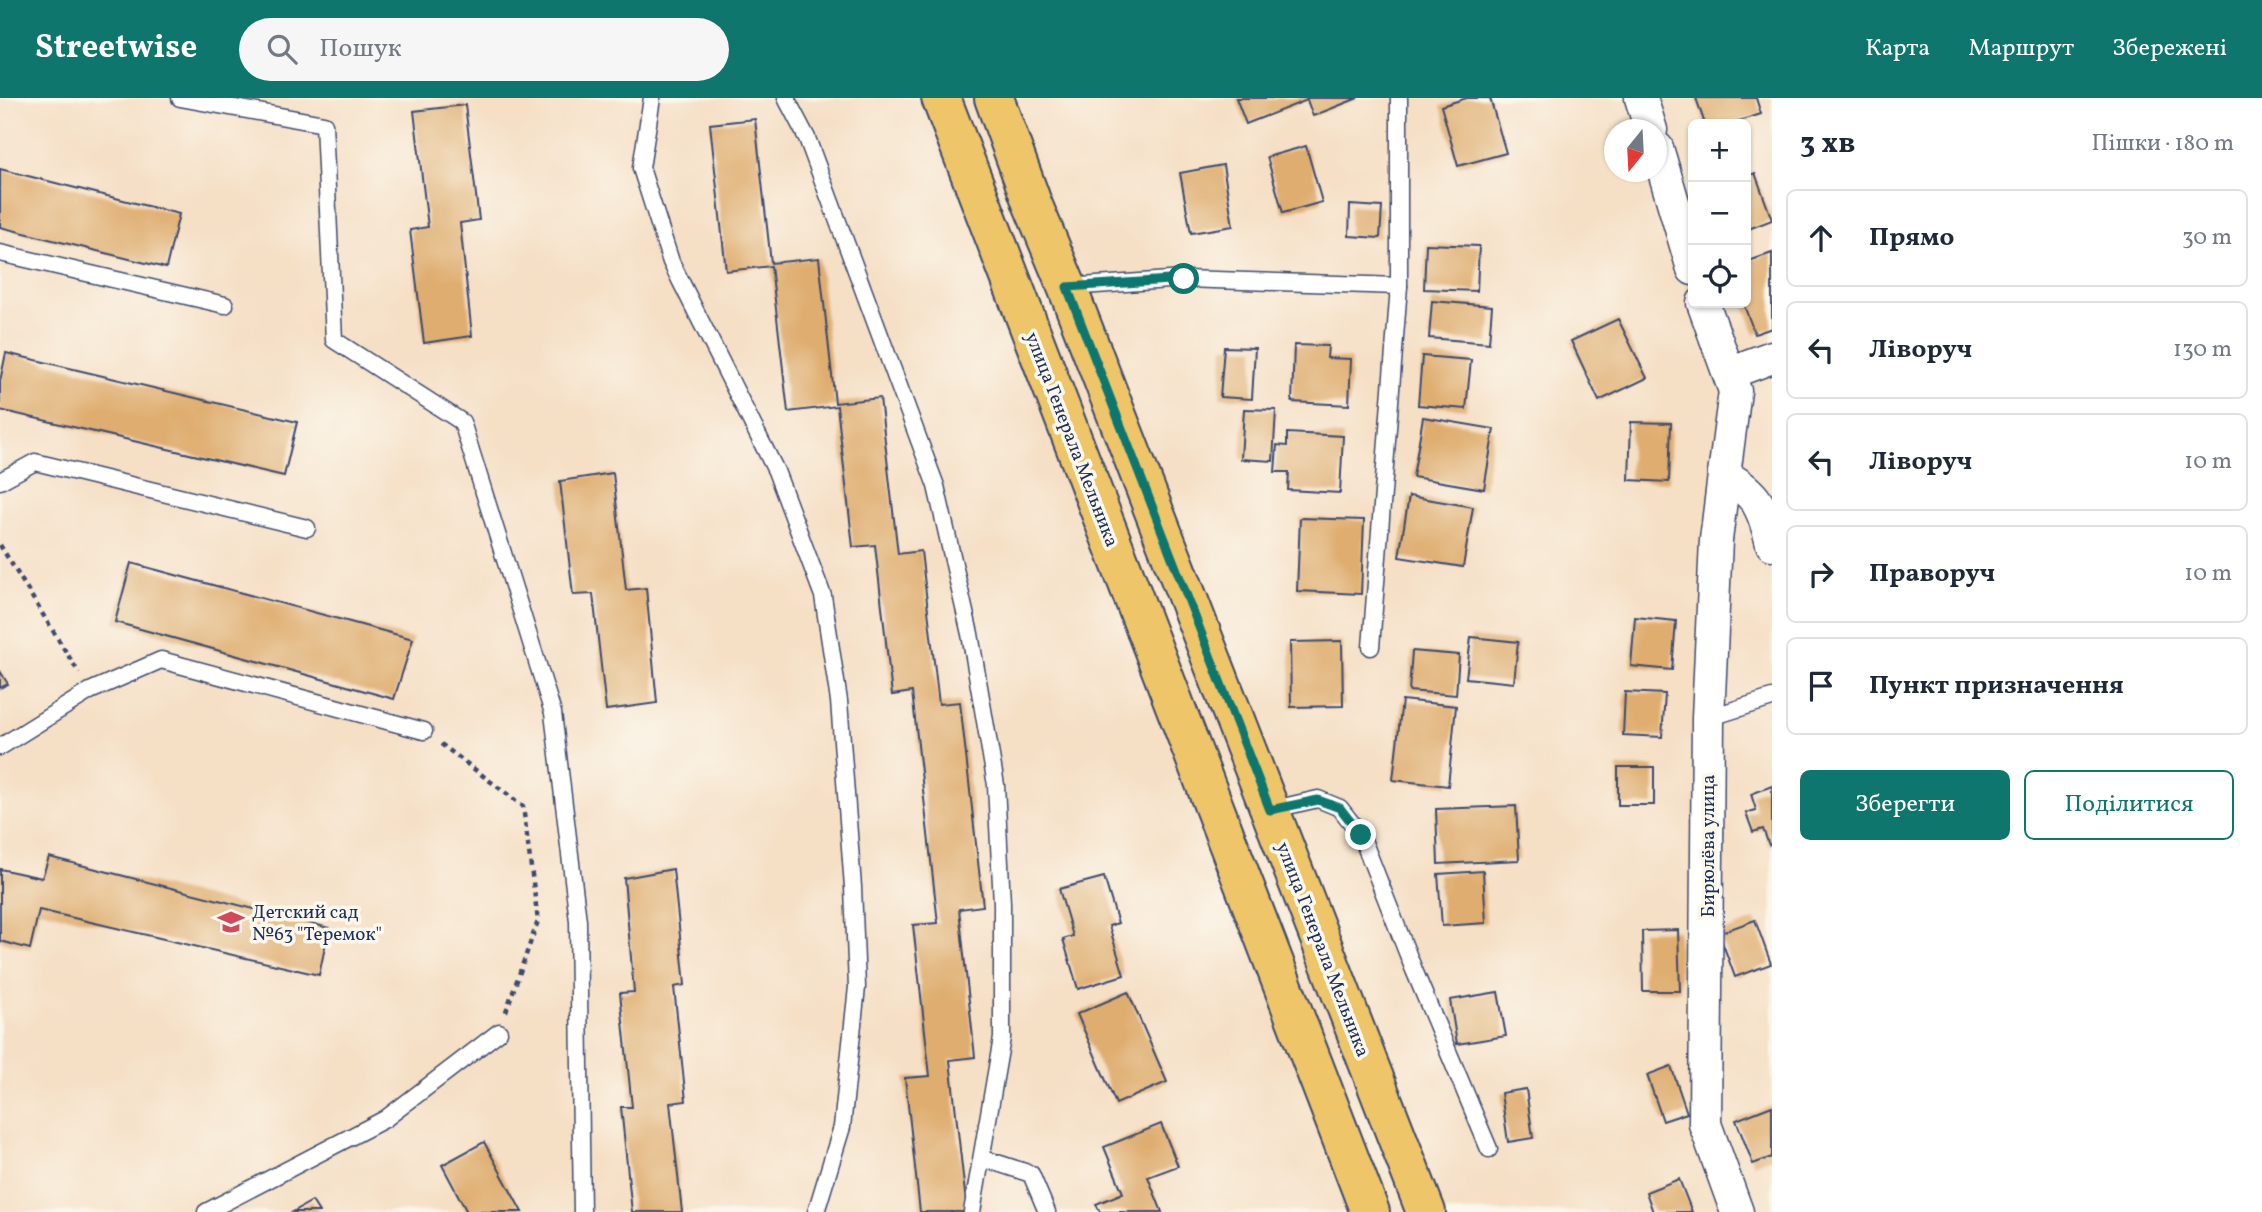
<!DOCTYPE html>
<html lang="uk">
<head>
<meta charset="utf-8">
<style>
  :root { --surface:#fff; --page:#f6f6f7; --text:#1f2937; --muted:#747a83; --line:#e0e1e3; --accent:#0f766e }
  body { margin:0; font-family:Vollkorn,serif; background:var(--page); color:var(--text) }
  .controls { position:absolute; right:21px; top:21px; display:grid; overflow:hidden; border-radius:10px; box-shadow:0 2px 5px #0004 }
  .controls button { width:63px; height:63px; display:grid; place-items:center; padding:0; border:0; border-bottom:2px solid var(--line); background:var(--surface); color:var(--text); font:35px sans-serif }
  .compass { position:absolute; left:1604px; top:21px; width:63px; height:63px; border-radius:50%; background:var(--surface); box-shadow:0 2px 5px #0004; rotate:198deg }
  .stop { position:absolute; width:21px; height:21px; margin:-16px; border:5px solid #0f766e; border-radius:50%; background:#fff }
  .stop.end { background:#0f766e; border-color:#fff; box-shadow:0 2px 7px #0008 }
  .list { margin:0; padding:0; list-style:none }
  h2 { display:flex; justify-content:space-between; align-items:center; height:91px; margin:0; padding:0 28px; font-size:30px }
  h2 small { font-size:23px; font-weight:400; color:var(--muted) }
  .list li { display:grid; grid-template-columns:46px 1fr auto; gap:21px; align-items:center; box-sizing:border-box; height:98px; margin:0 14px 14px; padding:0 14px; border:2px solid var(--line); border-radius:10px }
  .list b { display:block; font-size:26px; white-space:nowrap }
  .list em { font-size:23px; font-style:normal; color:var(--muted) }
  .actions { display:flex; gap:14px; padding:21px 28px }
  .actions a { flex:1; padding:16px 0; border:2px solid var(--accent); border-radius:10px; text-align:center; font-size:24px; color:var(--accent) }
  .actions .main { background:var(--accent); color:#fff }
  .icon { flex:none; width:38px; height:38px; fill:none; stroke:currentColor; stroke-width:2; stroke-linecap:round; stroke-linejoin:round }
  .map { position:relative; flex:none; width:1772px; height:1114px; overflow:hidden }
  header { display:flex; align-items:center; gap:42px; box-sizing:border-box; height:98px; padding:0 35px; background:var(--accent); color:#fff }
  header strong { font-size:33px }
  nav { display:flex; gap:38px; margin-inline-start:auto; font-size:24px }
  .search { width:490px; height:63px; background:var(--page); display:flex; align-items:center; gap:18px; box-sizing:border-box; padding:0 24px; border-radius:38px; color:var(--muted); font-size:26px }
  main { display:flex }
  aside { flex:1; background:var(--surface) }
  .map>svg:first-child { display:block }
  .building { fill:#dfad70 }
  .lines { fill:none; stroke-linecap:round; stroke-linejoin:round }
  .lane-casing { stroke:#3c496d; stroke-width:19 }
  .street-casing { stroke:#3c496d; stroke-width:35 }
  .primary-casing { stroke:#3c496d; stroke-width:42 }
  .path { stroke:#3c496d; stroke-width:4.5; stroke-dasharray:5 5; stroke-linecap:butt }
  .lane { stroke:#fff; stroke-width:16 }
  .street { stroke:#fff; stroke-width:32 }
  .primary { stroke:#eec569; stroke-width:38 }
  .route { stroke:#0f766e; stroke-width:9 }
  .labels { text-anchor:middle; stroke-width:7; stroke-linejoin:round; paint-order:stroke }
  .street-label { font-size:19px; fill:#1b2f5e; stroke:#fbf7ec }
  .poi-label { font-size:19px; fill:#1b2f5e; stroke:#fbf7ec; text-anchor:start }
</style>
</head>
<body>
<header>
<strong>Streetwise</strong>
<div class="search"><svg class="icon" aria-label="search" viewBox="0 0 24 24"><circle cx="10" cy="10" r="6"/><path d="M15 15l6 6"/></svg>Пошук</div>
<nav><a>Карта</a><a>Маршрут</a><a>Збережені</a></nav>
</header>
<main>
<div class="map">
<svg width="1772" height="1114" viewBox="0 0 1772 1114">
  <rect width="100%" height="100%" fill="#fbf7ec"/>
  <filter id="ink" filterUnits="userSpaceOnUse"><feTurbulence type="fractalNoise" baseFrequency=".0143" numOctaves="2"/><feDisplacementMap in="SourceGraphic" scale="14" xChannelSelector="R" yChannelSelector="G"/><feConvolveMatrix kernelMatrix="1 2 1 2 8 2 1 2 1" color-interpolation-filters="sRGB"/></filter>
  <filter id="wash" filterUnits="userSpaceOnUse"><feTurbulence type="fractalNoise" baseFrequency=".00686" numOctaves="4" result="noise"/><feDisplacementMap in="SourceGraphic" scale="28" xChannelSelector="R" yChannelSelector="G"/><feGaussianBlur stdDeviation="1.57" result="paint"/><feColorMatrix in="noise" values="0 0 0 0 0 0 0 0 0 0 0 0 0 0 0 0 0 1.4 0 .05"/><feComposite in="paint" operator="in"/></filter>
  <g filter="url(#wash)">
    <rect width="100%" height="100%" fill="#f5dfc5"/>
    <g id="blocks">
      <g class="building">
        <path d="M1236 0H1358L1313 18 1307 2 1246 26Z"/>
        <path d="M1467 0H1490L1506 55 1458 68 1441 8Z"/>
        <path d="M1696 0H1756L1761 16 1730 26H1705Z"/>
        <path d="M465 7 479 122 460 125 472 238 424 245 410 132 428 129 414 13Z"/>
        <path d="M755 21 771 165 819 160 835 305 880 300 898 456 921 453 939 606 960 604 983 808 959 811 975 959 950 962 967 1114H920L905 980 930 978 913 827 938 825 912 594 892 597 875 447 853 449 837 308 788 314 771 168 726 173 710 26Z"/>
        <path d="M1306 48 1322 104 1283 115 1267 59Z"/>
        <path d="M1223 67 1233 128 1191 135 1180 75Z"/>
        <path d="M0 71 179 116 166 170 0 129Z"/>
        <path d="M1755 75 1772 122 1746 132V79Z"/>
        <path d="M1350 107 1382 109 1380 140 1349 138Z"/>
        <path d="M1426 146 1479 148 1477 193 1424 191Z"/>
        <path d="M1772 155V230L1755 236 1743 205H1746V164Z"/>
        <path d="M1432 203 1492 208 1489 245 1429 240Z"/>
        <path d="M1618 221 1647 280 1599 303 1571 243Z"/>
        <path d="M1294 247 1328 248 1327 260 1351 261 1349 307 1292 304Z"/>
        <path d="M1224 249 1255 250 1252 301 1220 299Z"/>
        <path d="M6 255 297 324 284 378 0 312V283Z"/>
        <path d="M1422 258 1471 262 1466 311 1418 307Z"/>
        <path d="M1244 311 1276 312 1273 363 1241 361Z"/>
        <path d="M1423 319 1494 331 1484 391 1413 379Z"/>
        <path d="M1631 324 1671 325 1669 384 1629 382Z"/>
        <path d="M1287 335 1343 338 1340 395 1288 392 1289 374H1275L1277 347 1287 348Z"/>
        <path d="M613 375 626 492 646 490 657 605 606 612 593 496 573 497 560 383Z"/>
        <path d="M1409 398 1473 409 1463 469 1399 459Z"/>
        <path d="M1300 420 1364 422 1361 496 1297 493Z"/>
        <path d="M131 465 413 541 394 601 115 524Z"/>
        <path d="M1635 519 1676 523 1672 572 1631 568Z"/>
        <path d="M1471 539 1518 544 1514 585 1466 580Z"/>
        <path d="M1342 543 1343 608 1291 609 1290 544Z"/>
        <path d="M1412 553 1459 557 1456 597 1409 593Z"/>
        <path d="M0 573 8 586 0 590Z"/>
        <path d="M1625 594 1665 596 1662 639 1623 637Z"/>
        <path d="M1402 602 1456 608 1448 688 1393 682Z"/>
        <rect x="1618" y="669" width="36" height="38"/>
        <path d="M1772 688V745L1769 747 1763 731 1753 734 1746 715 1756 712 1751 696Z"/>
        <path d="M1516 708 1519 762 1438 766 1436 711Z"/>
        <path d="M49 759 329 830 319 877 39 812 30 851 0 843V771L42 780Z"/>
        <path d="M673 771 685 887 674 889 686 1003 670 1005 682 1114H632L621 1009H632L620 895 634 894 624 780Z"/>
        <path d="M1483 773 1486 825 1442 828 1438 776Z"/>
        <path d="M1104 779 1118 825 1109 828 1124 877 1078 891 1063 841 1073 838 1059 791Z"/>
        <path d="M1755 822 1771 866 1735 879 1719 835Z"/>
        <path d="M1678 832 1680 893H1643L1642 833Z"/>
        <path d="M1128 894 1167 984 1116 1006 1077 916Z"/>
        <path d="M1498 894 1506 938 1457 946 1450 902Z"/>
        <path d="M1671 968 1687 1015 1663 1023 1647 977Z"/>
        <path d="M1526 991 1533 1040 1508 1044 1501 995Z"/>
        <path d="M1772 1008V1059L1753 1066 1736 1022Z"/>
        <path d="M1161 1026 1178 1068 1148 1079 1162 1114H1100L1096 1106 1123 1095 1104 1049Z"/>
        <path d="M484 1044 522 1114H467L442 1067Z"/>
        <path d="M1679 1081 1692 1114H1653L1646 1094Z"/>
        <path d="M312 1103 319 1114H293Z"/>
      </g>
    </g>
  </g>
  <g filter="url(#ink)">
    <use href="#blocks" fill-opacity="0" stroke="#3c496d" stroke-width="2"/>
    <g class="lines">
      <g class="lane-casing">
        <g id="lane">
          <path d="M180 0 324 26 334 242 462 324 553 615 578 823 582 1114"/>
          <path d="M652 0 641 70 671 164 776 373 823 498 839 603 853 789 857 889 842 1029 816 1114"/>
          <path d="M786 0 807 40 936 388 970 536 996 687 1002 806V940L972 1114"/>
          <path d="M0 155 225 207"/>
          <path d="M1067 189 1184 181 1399 188"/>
          <path d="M0 383 35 364 307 430"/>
          <path d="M1371 549 1399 188V0"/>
          <path d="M1708 620 1772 600"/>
          <path d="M0 649 90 593 161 562 424 633"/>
          <path d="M1270 712 1318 701 1340 710 1361 737 1414 872 1489 1051"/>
          <path d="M982 1060 1031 1076 1047 1114"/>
          <path d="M206 1114 385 1021 499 934"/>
        </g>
      </g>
      <g class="street-casing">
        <g id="street">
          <path d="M1641 0 1651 32"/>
          <path d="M1657 50 1693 171"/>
          <path d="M1703 205 1735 293 1724 377C1758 396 1763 410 1772 446"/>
          <path d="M1729 275 1772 259"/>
          <path d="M1724 377 1716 442 1708 620 1705 1026 1737 1114"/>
        </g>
      </g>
      <g class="primary-casing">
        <g id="primary">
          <path d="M941 0 1370 1114"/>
          <path d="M994 0 1032 105 1067 189 1426 1114"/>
        </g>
      </g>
      <g class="path">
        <path d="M0 447 79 575"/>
        <path d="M441 646 523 708 538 823 505 916"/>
      </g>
      <use href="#lane" class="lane"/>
      <use href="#street" class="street"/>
      <use href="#primary" class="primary"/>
    </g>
  </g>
  <g class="lines" filter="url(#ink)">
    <path class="route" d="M1184 181 1067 189 1270 712 1318 702 1340 710 1361 737"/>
  </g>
  <defs>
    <g id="school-bare" transform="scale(2.1)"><path d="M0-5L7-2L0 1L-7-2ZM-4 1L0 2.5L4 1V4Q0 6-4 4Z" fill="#d1495b" stroke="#fbf7ec" stroke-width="2.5" paint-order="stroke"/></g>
  </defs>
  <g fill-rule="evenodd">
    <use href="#school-bare" x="231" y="824"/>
  </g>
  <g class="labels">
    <g class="street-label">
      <text transform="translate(1073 341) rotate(69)" y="7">улица Генерала Мельника</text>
      <text transform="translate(1707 748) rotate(-90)" y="7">Бирюлёва улица</text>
      <text transform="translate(1324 851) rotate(69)" y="7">улица Генерала Мельника</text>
    </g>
    <g class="poi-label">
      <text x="252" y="820">Детский сад<tspan x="252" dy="22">№63 "Теремок"</tspan></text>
    </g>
  </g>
</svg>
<div class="controls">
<button>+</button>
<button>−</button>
<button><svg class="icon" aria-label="locate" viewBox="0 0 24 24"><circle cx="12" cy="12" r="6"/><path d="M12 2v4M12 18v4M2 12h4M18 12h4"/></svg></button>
</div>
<svg class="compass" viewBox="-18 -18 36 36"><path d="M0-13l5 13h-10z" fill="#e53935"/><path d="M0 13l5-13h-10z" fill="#747a83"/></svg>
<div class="stop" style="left:1184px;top:181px"></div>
<div class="stop end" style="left:1361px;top:737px"></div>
</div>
<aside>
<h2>3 хв<small>Пішки · 180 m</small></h2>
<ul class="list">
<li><svg class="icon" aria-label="ahead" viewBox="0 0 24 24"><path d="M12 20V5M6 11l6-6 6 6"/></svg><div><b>Прямо</b></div><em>30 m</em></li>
<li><svg class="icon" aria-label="left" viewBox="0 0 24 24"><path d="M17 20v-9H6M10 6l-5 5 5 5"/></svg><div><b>Ліворуч</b></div><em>130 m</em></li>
<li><svg class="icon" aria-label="left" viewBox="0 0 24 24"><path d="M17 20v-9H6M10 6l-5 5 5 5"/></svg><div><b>Ліворуч</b></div><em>10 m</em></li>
<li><svg class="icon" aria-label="right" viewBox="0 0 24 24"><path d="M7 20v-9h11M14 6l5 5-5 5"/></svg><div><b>Праворуч</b></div><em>10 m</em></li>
<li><svg class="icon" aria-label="arrive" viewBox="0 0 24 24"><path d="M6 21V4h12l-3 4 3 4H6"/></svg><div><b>Пункт призначення</b></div></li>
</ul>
<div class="actions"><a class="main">Зберегти</a><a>Поділитися</a></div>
</aside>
</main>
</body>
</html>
